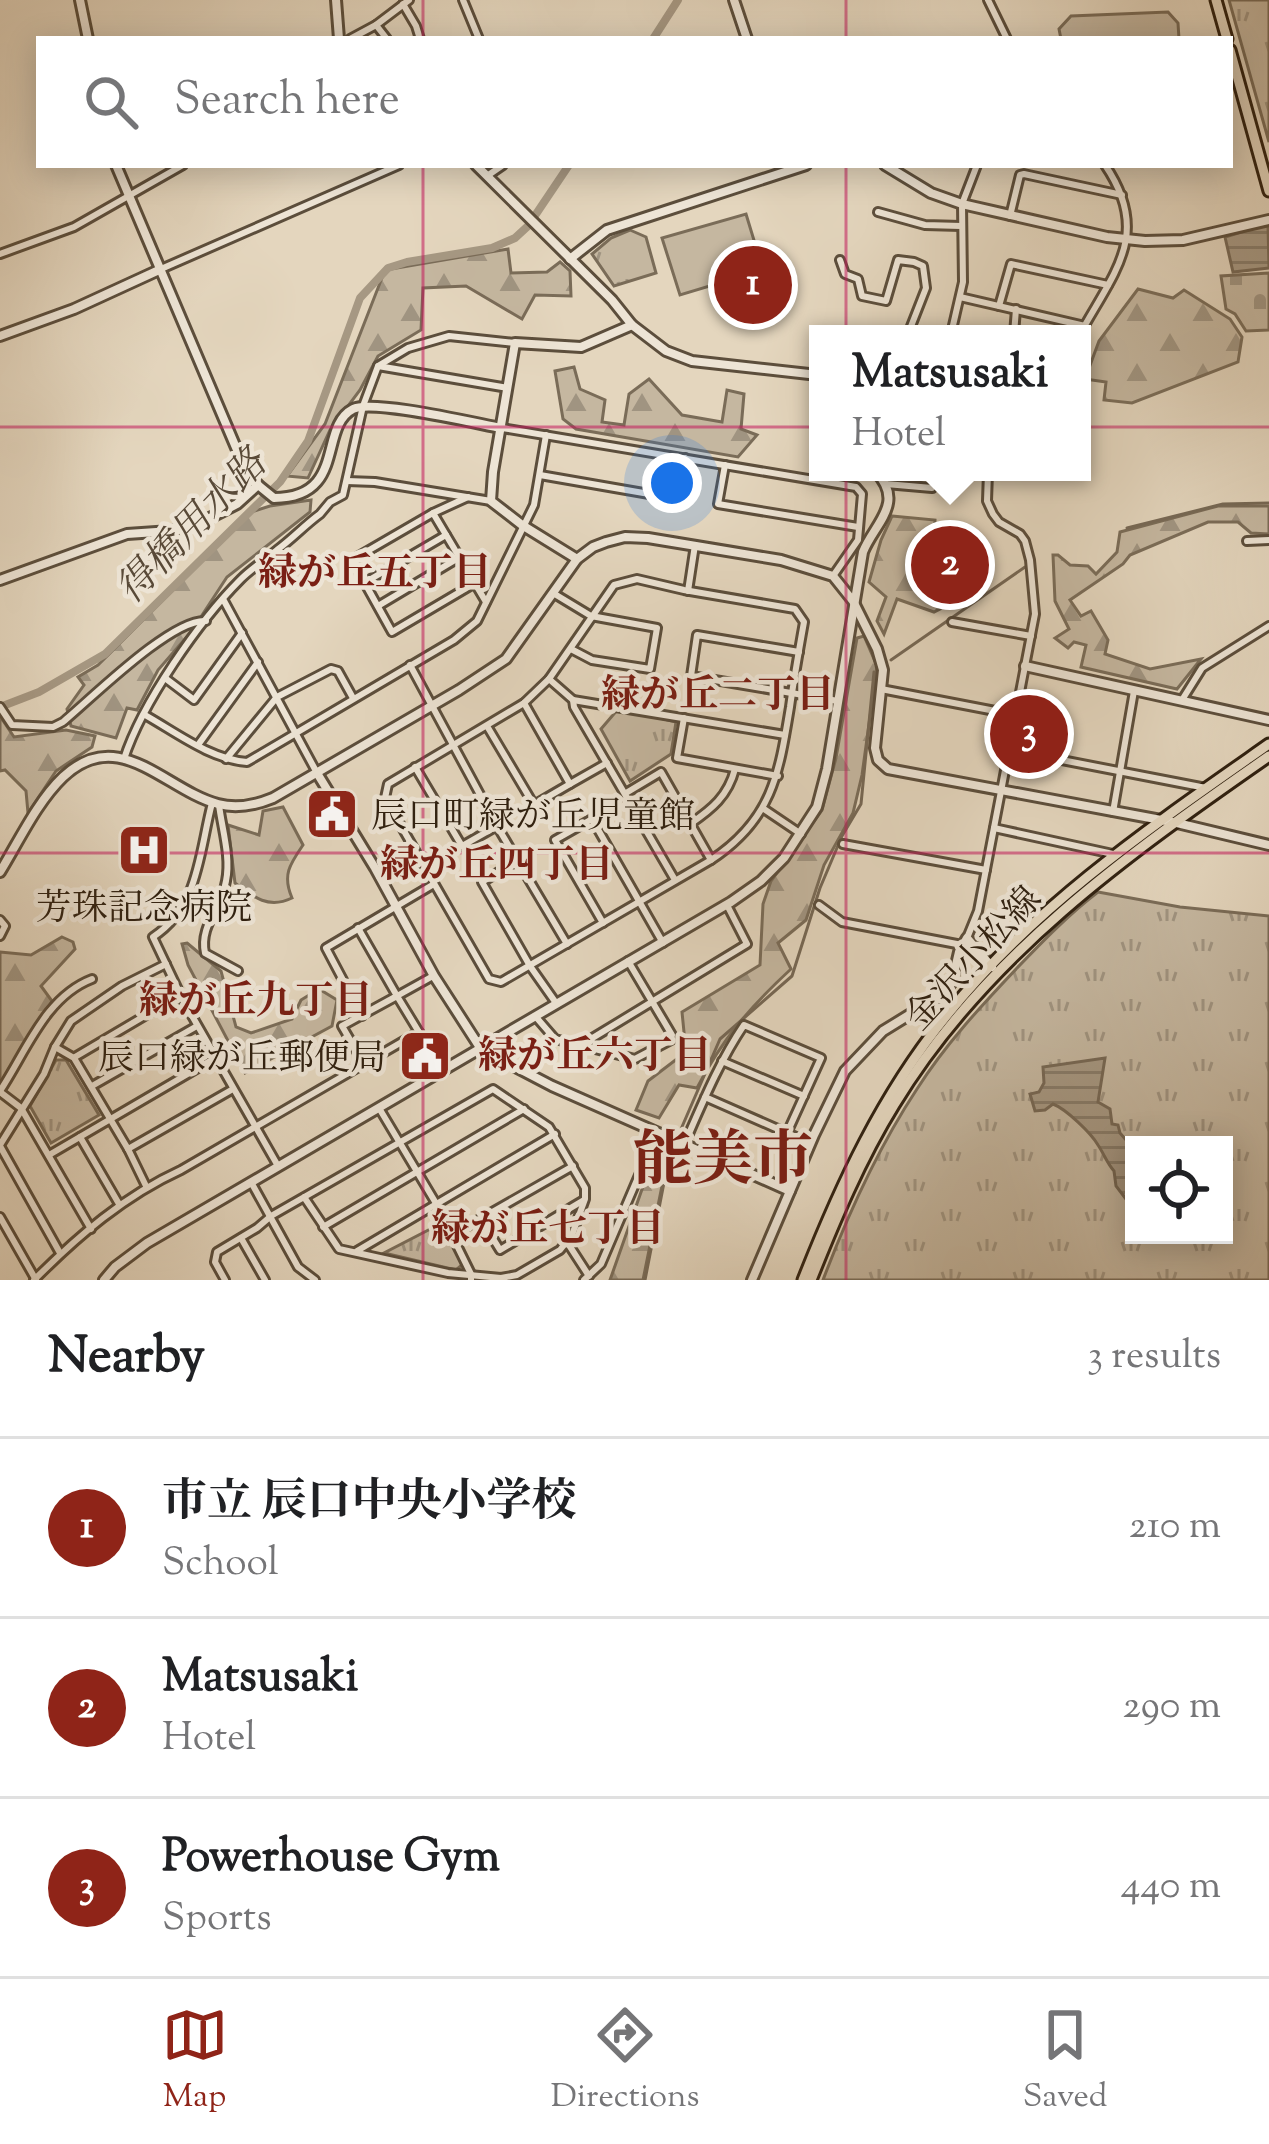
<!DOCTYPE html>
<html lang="en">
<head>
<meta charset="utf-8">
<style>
  :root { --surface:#fff; --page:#f6f6f6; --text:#202124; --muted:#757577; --line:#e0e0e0; --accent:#8f2418 }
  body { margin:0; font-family:"Sorts Mill Goudy","Noto Serif JP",serif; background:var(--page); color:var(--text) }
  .controls { position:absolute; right:36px; bottom:36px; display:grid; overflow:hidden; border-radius:0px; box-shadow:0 6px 30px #0003 }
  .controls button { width:108px; height:108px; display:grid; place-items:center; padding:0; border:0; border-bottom:3px solid var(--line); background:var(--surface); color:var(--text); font:60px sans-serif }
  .you { position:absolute; left:672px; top:483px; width:42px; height:42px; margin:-30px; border:9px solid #fff; border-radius:50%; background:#1a73e8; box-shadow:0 0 0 18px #1a73e833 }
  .badge { display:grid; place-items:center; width:78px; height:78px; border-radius:50%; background:var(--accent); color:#fff; font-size:39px; font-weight:700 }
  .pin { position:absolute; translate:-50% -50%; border:6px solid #fff; box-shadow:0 3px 12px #0006 }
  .popup { position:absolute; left:809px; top:325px; width:282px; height:156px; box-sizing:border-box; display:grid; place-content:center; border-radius:0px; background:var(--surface); filter:drop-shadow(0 3px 9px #0005); font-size:39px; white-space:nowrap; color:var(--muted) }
  .popup b { font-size:45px; color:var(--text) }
  .popup::after { content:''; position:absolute; left:50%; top:100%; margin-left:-24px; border:24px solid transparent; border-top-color:var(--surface) }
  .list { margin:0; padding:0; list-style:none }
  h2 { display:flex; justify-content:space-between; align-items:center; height:156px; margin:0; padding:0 48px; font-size:51px }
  h2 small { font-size:39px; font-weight:400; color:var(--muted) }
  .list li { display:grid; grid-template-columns:78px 1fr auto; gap:36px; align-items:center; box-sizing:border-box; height:180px; padding:0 48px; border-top:3px solid var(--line) }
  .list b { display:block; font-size:45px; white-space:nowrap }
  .list p { margin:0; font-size:39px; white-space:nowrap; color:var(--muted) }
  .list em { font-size:39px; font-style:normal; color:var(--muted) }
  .icon { flex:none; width:66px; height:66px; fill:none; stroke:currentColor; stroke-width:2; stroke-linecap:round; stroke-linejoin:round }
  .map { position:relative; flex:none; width:1269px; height:1280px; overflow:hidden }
  .search { position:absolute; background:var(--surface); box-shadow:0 6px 30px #0003; left:36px; right:36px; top:36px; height:132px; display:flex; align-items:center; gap:30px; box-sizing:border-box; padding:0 42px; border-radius:0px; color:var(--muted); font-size:45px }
  .sheet { height:696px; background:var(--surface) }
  nav { display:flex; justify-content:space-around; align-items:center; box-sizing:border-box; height:168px; border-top:3px solid var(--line); background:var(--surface); font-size:33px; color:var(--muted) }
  nav a { display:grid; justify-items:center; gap:6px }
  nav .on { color:var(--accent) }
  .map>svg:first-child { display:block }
  .grass { fill:#c5b7a0; stroke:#7a6c58; stroke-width:3 }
  .forest { fill:url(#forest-firs); stroke:#7a6c58; stroke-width:3 }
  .cemetery { fill:url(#cemetery-stones); stroke:#7a6c58; stroke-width:3 }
  .park { fill:url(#park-tufts); stroke:#7a6c58; stroke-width:3; fill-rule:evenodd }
  .water { fill:url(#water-rules); stroke:#766855; stroke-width:3 }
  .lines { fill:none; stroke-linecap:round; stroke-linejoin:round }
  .stream { stroke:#766855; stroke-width:3 }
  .canal { stroke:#a69883; stroke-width:8 }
  .minor-casing { stroke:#5c4e3c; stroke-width:12 }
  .tertiary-casing { stroke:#5c4e3c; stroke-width:14 }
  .primary-casing { stroke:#2f2010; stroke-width:15 }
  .minor { stroke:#ede4d5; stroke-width:6 }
  .tertiary { stroke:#ede4d5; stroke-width:8 }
  .primary { stroke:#e4d6be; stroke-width:9 }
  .grid { fill:none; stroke:#c2185b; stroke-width:3; stroke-opacity:0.55 }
  .labels { text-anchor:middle; stroke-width:9; stroke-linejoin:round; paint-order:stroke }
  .poi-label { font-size:36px; fill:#2f2010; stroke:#ede4d5; text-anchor:start }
  .street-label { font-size:36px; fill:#2f2010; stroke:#ede4d5 }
  .water-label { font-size:39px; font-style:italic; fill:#594a38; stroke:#ede4d5 }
  .neighbourhood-label { font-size:39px; font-weight:bold; fill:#7a1f14; stroke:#ede4d5 }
  .town-label { font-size:60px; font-weight:bold; fill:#7a1f14; stroke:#ede4d5 }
</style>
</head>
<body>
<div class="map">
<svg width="1269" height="1280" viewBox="0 0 1269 1280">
  <defs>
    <pattern id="forest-firs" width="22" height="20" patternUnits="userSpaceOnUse" patternTransform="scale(3)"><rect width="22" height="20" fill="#c5b7a0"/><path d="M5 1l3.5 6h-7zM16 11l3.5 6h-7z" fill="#a09481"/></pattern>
    <pattern id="cemetery-stones" width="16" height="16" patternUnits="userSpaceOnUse" patternTransform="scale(3)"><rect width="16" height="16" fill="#c5b7a0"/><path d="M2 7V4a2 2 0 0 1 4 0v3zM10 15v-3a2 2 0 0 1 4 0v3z" fill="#a09481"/></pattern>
    <pattern id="park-tufts" width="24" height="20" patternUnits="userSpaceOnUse" patternTransform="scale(3)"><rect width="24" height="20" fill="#c5b7a0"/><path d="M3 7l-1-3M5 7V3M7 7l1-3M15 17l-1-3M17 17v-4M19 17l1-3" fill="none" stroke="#a09481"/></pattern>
    <pattern id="water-rules" width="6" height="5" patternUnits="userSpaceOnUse" patternTransform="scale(3)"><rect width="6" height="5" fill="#a69883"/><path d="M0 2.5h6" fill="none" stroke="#887c6a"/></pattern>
  </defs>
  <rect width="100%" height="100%" fill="#e4d6be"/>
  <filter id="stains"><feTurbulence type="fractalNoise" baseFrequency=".00167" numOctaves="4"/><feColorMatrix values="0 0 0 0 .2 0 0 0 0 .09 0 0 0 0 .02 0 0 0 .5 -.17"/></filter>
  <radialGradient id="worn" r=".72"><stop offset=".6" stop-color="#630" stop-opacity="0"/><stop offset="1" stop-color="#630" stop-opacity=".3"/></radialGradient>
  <g class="grass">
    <path d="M1168 12 1178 23 1179 39H1061L1059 29 1071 16Z"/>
    <path d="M746 214 763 270 680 295 662 238Z"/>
  </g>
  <g class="forest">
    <path d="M508 249 511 273 547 272 560 262 570 271 571 296 535 295 522 319 466 286 423 288 421 330 378 356 360 390 330 430 308 478 287 476 325 424 385 270Z"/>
    <path d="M1138 289 1173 298 1184 290 1230 319 1242 337 1238 362 1132 403 1104 400 1106 382 1085 379 1099 341Z"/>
    <path d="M574 367 580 389 605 400 602 422 624 425 629 394 649 379 682 415 722 422 727 390 744 394 741 429 757 435 738 457 576 429 563 419 555 371Z"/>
    <path d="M311 500 310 512 227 577 191 632 158 670 137 710 127 708 116 738 71 726 67 709 84 685 78 677 98 665 251 512 270 506Z"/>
    <path d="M1218 506H1269V534L1251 533 1238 522H1208L1130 555 1123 564 1070 600 1081 616 1091 611 1108 640 1105 654 1150 669 1201 659 1177 689 1081 667 1086 645 1074 642 1068 648 1055 638 1069 629 1055 601 1053 555H1058L1070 565 1088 566 1096 574 1117 552 1120 532Z"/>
    <path d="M892 516 935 520 933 591 940 609 934 612 897 599 884 634 877 621 886 597 869 582 881 540Z"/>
    <path d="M864 636 877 666 862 775 853 813 824 865 806 920 778 943 791 969C751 1006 722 1039 697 1088L679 1085 659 1118 636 1110 648 1081 686 1052 682 1012 760 965 763 904 771 881 822 810 836 758 857 638Z"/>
    <path d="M0 716 14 737 66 730 95 736 92 747 56 771 28 813 26 791 5 770 0 771Z"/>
    <path d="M283 807 303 845C290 864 282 875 292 898 269 909 254 898 235 883L228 825 259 835 263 811Z"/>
    <path d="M62 937 73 942 75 949 41 986 52 1001 0 1087V952L31 955Z"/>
    <path d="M187 943 221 971 236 1027 251 1033 292 1019 301 1000 319 989 337 1000 332 1026 245 1073 188 965 182 944Z"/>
    <path d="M652 1161 666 1166 643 1280H610Z"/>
  </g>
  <path class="cemetery" d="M1269 273V330L1246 331 1235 314 1226 309 1221 276Z"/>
  <g class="park">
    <path d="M1229 0H1269V142Z"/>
    <path d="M630 230 646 237 656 273 614 286 592 254 611 238Z"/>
    <path d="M619 708 676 722 671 754 630 781 601 729Z"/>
    <path d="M1098 892 1180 907 1269 916V1280H823C848 1214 878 1148 917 1089 945 1045 981 1006 1017 968 1043 941 1068 915 1098 892ZM1134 1145H1224V1235H1134Z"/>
    <path d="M56 1060H66L99 1115 51 1143 30 1106Z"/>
    <path d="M442 1223 463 1264 456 1270 384 1253Z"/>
  </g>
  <g class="water">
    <path d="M1268 224 1269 268 1233 272 1225 237Z"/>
    <path d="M1105 1058 1098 1102 1110 1109 1112 1124 1118 1125 1120 1133 1134 1149V1234L1132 1207 1116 1186 1114 1171C1107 1163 1104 1154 1098 1145 1091 1133 1066 1109 1053 1104L1045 1110 1035 1111 1030 1094 1039 1092 1044 1083 1043 1067Z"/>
  </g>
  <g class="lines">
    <g class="stream">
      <path d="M1127 528 1223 504 1269 503"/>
      <path d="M891 660 1025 567"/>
      <path d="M678 1136 720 1039 792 976 820 888 842 836 861 804 874 672"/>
      <path d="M645 1280 670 1152"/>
    </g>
    <g class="canal">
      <path d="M653 39 678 0"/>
      <path d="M0 707 39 692 105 654 280 482 308 441 360 298 388 268 407 262 492 248 515 238 528 226 569 165"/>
    </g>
    <g class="minor-casing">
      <g id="minor">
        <path d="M463 0 479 39"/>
        <path d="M988 0 1007 39"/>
        <path d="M403 4 416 26 420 39"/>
        <path d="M376 25 387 39"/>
        <path d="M350 39 376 25 409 0"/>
        <path d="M487 176 503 165"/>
        <path d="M878 212 925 225 961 226"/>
        <path d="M1010 216 1020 175 1024 174 1122 195"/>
        <path d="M0 254 74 227 183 165"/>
        <path d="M840 260 845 274 858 279 862 296 886 301 898 260 914 262 923 266 926 288 908 334"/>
        <path d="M161 269 399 165"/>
        <path d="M960 297 1085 326"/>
        <path d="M999 306 1011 264 1108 285"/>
        <path d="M951 334 963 282 962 204 977 165"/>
        <path d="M1014 334 1016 309"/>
        <path d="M1080 334C1114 272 1152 234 1105 165"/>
        <path d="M378 366 508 388"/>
        <path d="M502 428 856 487 862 494 858 540 833 576"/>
        <path d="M725 465 718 504 858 527"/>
        <path d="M540 475 678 499 685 458"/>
        <path d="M347 481 375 482 491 501"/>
        <path d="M886 484 932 488 936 472"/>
        <path d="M468 497 433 513 352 560 392 632 475 583"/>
        <path d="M433 513 486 602"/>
        <path d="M1247 541 1269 540"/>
        <path d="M637 579 684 590 795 609 804 622C799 650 794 678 790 707 779 774 772 820 711 860L501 982 489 979 385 798 388 784 524 703 549 679 614 585Z"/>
        <path d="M364 583 446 535"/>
        <path d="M688 591 695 545"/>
        <path d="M553 593 591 616 657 628 650 669 592 660 571 649"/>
        <path d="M223 599 317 773"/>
        <path d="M378 606 460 557"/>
        <path d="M952 622 1031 636"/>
        <path d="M799 652 697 635 691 676 838 701"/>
        <path d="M410 665 497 826 567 944"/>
        <path d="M165 678 194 700 242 633"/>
        <path d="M549 679 573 700 574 707 675 880"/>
        <path d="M881 689 1016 715"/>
        <path d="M573 700 785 735"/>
        <path d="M1182 700 1202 668 1269 626"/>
        <path d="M524 703 570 784 607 763"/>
        <path d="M0 707 12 725 53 727 63 722C92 698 172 618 206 621"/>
        <path d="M145 715C177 733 210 759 247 762L454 640 477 621 534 505 546 435"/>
        <path d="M684 718 677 758 778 776"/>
        <path d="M487 726 534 805 570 784"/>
        <path d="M198 745 258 662"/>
        <path d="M1010 750 1206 788"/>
        <path d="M124 759C142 703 199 621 241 579 252 568 265 560 277 550 292 539 305 525 320 514L330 502 343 495 363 406 378 366 408 348 449 336 515 343"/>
        <path d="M226 759 277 697 331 669 338 671 353 698"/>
        <path d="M415 767 462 846 497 826"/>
        <path d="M626 793 661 772 711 860"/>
        <path d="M212 803C199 853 199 907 153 937L183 1000 278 1166"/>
        <path d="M219 805C222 829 231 857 226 881 222 907 199 926 205 953L238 971"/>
        <path d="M764 809 801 834"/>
        <path d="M1113 812 1134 691"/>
        <path d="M690 824C712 809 728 796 735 769"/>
        <path d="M994 828 1113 854"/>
        <path d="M843 844 986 870"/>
        <path d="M517 861 482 882 530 966 556 1003"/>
        <path d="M819 905 842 922 962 945"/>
        <path d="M0 920 5 926 0 936"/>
        <path d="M603 923 555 840 592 819 663 943"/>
        <path d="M358 928 397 996 342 1026 363 1062"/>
        <path d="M967 938 978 911 1035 614 1030 560 1025 541 1020 534 999 522 993 514 987 501 988 472"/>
        <path d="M433 976 397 996 442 1070"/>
        <path d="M362 1016 326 948 434 884"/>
        <path d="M536 1017 555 1039 635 1059 671 1040 672 1035 628 961"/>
        <path d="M581 1045 747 944 727 905"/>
        <path d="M55 1047 74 1058 128 1149 146 1186"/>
        <path d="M75 1057 180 995"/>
        <path d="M722 1061 804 1096"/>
        <path d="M92 1086 197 1026"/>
        <path d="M0 1091C26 1052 45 997 92 979"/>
        <path d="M0 1092 21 1108 91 1229"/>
        <path d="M379 1108 437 1205 471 1274V1280"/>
        <path d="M787 1133 810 1143"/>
        <path d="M80 1137 119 1204"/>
        <path d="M0 1145 44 1074 55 1047 71 1021 122 986 166 964"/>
        <path d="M684 1145C702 1104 719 1062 744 1025L821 1058 787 1133 705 1097"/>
        <path d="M0 1146 60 1253"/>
        <path d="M128 1149 233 1089"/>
        <path d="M49 1155 215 1058"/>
        <path d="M251 1182 298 1267 315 1280"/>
        <path d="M0 1217 36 1280"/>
        <path d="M481 1219 500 1250 584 1200"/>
        <path d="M323 1227 524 1109"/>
        <path d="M452 1235 573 1166"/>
        <path d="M241 1238 265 1280"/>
        <path d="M567 1242 589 1276"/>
        <path d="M357 1251 555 1134"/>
        <path d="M34 1280C78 1236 124 1196 181 1170L419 1032"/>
        <path d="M225 1280 215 1262 217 1252 257 1228 271 1216 493 1089 549 1127 585 1188V1199L572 1235 560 1250 517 1275 501 1278 448 1273 339 1249 304 1197"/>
        <path d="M584 1280 601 1264 657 1133"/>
      </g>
    </g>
    <g class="tertiary-casing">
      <g id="tertiary">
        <path d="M80 0 88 39"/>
        <path d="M336 0 339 39"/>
        <path d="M734 0 747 39"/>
        <path d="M116 165 237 450 248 472 258 485"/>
        <path d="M476 165 612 300 632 325 666 351 692 361 818 375"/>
        <path d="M885 165 931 193 962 204 1107 237 1145 241 1183 240 1269 220"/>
        <path d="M570 259 607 230 806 165"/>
        <path d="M0 336 74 309 159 270"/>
        <path d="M577 559 522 525 491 501 493 472 515 343 581 347 632 325"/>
        <path d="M0 580 127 534 171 531 196 525 237 504 258 485 274 498C347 498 318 427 353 409 372 399 474 423 501 428"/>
        <path d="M1025 666 1269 720"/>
        <path d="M317 773 375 868 434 976 481 1049 552 1086 790 1191"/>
        <path d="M0 872C19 841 37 802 63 777 119 724 165 790 218 804 237 809 256 805 273 798L459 690 506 659 577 559 593 547 606 542 625 537 648 538 781 560 833 576 853 601 877 649 883 670 875 748 878 760 888 769 1177 823 1269 845"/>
        <path d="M104 1280 115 1267 147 1243 731 902 761 881 784 858 817 807 827 769 863 552C874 524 906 503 876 472"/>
        <path d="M752 1280 814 1135 845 1071 883 1031 943 994 952 982 959 952 967 938 992 967"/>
      </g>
    </g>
    <g class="primary-casing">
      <g id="primary">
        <path d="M1216 0 1227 39"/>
        <path d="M1230 50 1269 191"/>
        <path d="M803 1280C840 1186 882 1094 947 1015 1035 905 1155 824 1269 744"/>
        <path d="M811 1280C835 1220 860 1160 894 1105 984 956 1128 854 1269 756"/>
      </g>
    </g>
    <use href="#minor" class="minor"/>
    <use href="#tertiary" class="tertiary"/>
    <use href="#primary" class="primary"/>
  </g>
  <path class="grid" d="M423 0V39M846 0V39M423 165V1280M846 165V1280M0 427H1269M0 853H1269"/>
  <defs>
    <g id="civic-square" transform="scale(2.7)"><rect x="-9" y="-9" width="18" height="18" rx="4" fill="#8f2418" stroke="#ede4d5"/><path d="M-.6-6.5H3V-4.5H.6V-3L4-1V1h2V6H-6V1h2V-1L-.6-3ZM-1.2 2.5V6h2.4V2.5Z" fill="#fff"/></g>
    <g id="hospital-square" transform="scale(2.7)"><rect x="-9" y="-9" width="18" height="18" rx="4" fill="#8f2418" stroke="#ede4d5"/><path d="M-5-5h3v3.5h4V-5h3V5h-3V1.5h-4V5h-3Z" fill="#fff"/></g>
  </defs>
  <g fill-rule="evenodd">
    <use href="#civic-square" x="332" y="814"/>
    <use href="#hospital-square" x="144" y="850"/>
    <use href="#civic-square" x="425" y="1056"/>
  </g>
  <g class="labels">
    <g class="poi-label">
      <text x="371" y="827">辰口町緑が丘児童館</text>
      <text x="144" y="919" text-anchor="middle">芳珠記念病院</text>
      <text x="386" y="1069" text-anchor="end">辰口緑が丘郵便局</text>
    </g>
    <g class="street-label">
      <text transform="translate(972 957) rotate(-47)" y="13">金沢小松線</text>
    </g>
    <g class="water-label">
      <text transform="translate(190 525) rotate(-46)" y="14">得橋用水路</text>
    </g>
    <g class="neighbourhood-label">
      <text x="375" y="585">緑が丘五丁目</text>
      <text x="718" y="707">緑が丘二丁目</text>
      <text x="497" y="877">緑が丘四丁目</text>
      <text x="256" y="1013">緑が丘九丁目</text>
      <text x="595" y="1068">緑が丘六丁目</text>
      <text x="548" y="1241">緑が丘七丁目</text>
    </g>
    <g class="town-label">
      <text x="723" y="1179">能美市</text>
    </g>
  </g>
  <rect width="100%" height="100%" filter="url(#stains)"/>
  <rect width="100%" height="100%" fill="url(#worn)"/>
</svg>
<div class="controls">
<button><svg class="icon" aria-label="locate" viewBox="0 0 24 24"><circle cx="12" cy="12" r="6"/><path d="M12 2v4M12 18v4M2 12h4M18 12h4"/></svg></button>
</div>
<div class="you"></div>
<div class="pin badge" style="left:753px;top:285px">1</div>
<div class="pin badge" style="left:950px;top:565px">2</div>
<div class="popup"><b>Matsusaki</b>Hotel</div>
<div class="pin badge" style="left:1029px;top:734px">3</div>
<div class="search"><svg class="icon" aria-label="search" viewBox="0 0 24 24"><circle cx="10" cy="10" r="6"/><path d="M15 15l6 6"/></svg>Search here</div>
</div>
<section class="sheet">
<h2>Nearby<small>3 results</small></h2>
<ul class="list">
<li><span class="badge">1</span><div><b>市立 辰口中央小学校</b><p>School</p></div><em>210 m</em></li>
<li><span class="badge">2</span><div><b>Matsusaki</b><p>Hotel</p></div><em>290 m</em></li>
<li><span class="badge">3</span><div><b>Powerhouse Gym</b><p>Sports</p></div><em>440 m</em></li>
</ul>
</section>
<nav>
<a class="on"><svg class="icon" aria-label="map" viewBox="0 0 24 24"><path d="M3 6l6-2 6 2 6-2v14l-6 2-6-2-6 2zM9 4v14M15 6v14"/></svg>Map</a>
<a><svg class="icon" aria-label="directions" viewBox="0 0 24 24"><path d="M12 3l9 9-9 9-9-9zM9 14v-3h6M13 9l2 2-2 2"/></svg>Directions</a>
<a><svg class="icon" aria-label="saved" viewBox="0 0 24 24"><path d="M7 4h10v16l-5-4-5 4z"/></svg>Saved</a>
</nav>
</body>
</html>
